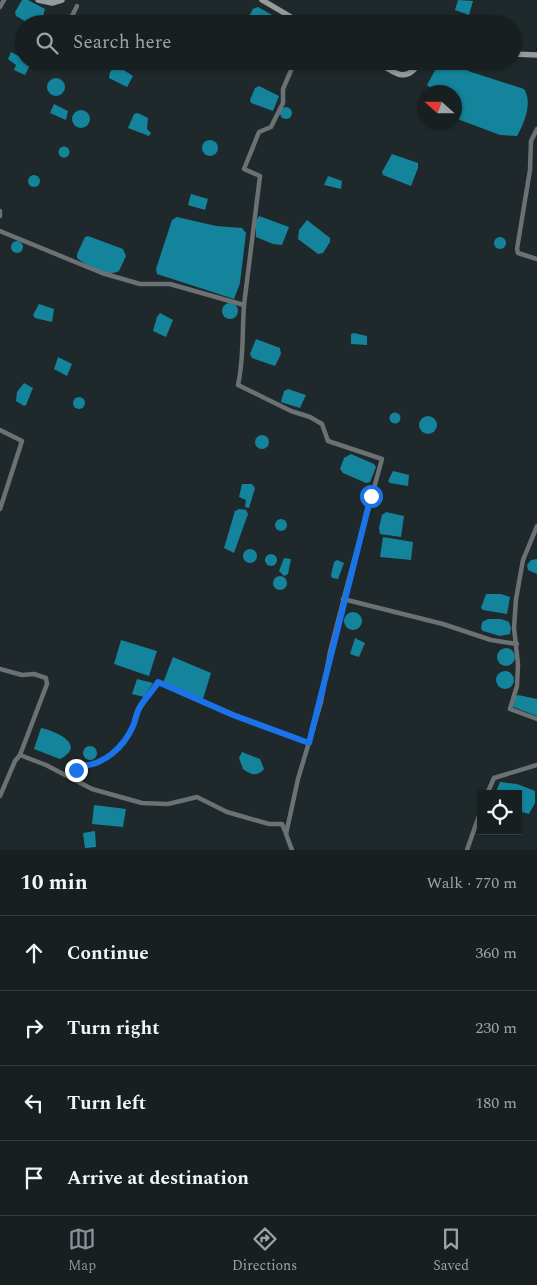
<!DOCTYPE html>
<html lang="en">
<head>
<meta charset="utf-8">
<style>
  :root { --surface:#171f21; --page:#20272a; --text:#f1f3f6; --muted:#9ea2a5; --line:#363d3f; --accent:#8c9099 }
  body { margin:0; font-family:Spectral,serif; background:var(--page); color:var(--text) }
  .controls { position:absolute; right:15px; bottom:15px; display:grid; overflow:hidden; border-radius:0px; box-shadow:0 1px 4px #0004 }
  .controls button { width:45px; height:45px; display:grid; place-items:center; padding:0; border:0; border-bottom:1px solid var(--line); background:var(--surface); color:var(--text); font:25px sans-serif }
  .compass { position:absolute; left:417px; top:85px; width:45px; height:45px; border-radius:50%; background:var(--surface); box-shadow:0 1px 4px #0004; rotate:291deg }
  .stop { position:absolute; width:15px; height:15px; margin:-11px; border:4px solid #1a73e8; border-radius:50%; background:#fff }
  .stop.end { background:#1a73e8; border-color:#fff; box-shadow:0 1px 5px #0008 }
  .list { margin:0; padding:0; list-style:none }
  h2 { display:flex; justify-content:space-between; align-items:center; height:65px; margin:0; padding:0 20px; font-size:21px }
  h2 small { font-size:16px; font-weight:400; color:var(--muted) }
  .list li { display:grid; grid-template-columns:32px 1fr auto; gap:15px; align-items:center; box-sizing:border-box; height:75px; padding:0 20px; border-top:1px solid var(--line) }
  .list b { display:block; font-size:19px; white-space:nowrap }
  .list em { font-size:16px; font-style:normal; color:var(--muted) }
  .icon { flex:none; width:28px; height:28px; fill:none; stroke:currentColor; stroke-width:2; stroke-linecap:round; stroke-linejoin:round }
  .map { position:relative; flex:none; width:537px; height:850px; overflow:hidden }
  .search { position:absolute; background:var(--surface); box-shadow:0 1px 4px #0004; left:15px; right:15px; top:15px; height:55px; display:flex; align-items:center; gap:12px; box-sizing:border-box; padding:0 18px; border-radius:28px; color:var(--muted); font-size:19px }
  .sheet { height:365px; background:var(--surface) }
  nav { display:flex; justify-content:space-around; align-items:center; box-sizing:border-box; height:70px; border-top:1px solid var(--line); background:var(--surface); font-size:14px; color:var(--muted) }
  nav a { display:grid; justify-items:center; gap:2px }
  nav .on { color:var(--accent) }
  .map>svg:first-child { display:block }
  .water { fill:#13849b }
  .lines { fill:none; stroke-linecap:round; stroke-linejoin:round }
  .street { stroke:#6c7173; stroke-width:4.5 }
  .secondary { stroke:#949c9e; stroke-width:5.5 }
  .route { stroke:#1a73e8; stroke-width:6 }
</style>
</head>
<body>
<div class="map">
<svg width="537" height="850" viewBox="0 0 537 850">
  <rect width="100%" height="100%" fill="#1f292c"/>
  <g class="water">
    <path d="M22 0H28L45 9 41 24H30L16 16 15 12Z"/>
    <path d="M458 0 473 1 469 15 455 10Z"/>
    <path d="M258 7 288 24H245L253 9Z"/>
    <path d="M11 52 24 59V61L31 63 25 75 14 70 16 65 8 59Z"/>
    <path d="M451 63 471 72 524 89C533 102 524 124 517 136L500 135 455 118 454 92H435L427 85 438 65Z"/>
    <path d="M116 65 133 76 127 87 109 78 110 72Z"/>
    <circle cx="56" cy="87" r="9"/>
    <path d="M259 86 279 96 273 111 251 103 250 100 255 88Z"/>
    <path d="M54 104 68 111 66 120 50 113Z"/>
    <circle cx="286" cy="113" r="6"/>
    <circle cx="81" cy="119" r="9"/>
    <path d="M138 113 148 118 147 129 151 133 149 136 128 128 134 114Z"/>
    <circle cx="210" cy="148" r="8"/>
    <circle cx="64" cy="152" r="5.5"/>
    <path d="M392 154 418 163V168L411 186 383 175 382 172Z"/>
    <circle cx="34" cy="181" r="6"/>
    <path d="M328 176 342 181 341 189 324 185Z"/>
    <path d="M191 194 208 199 205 210 188 205Z"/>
    <path d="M259 216 289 227 282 245 273 244 256 237V221Z"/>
    <path d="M177 217 216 226 242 228 246 233 240 283 234 299 157 274 156 269 172 220Z"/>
    <path d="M307 220 330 238V242L323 253 318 254 298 239 299 230Z"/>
    <path d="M88 236 123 249 126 256 119 271C107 278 87 266 77 258V254L85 237Z"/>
    <circle cx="500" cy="243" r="6"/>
    <circle cx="17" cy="247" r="6"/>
    <circle cx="230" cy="311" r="8"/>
    <path d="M39 304 54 309 52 322 35 318 33 315Z"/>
    <path d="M160 313 173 320 166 337 153 331 157 317Z"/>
    <path d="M354 333 367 336V345L351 344V334Z"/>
    <path d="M256 339 280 348 281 354 275 366 252 358 250 354Z"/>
    <path d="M58 357 72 364 67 376 54 369Z"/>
    <path d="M24 383 33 388 26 405 24 406 16 401 17 392Z"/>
    <path d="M288 389 306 395 300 408 281 402 284 391Z"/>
    <circle cx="79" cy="403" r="6"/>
    <circle cx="395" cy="418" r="5.5"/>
    <circle cx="428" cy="425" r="9"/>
    <circle cx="262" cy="442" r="7"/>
    <path d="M351 454 374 464 376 467 370 482 366 483 343 473 340 469 344 458Z"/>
    <path d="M393 471 409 475 408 486 390 483 388 481Z"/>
    <path d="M242 484H252L255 488 249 508 245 507 246 500 239 497Z"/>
    <path d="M239 509 246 510 248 514 234 553 224 548 235 511Z"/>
    <path d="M386 512 404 516 401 537 380 534 379 528 382 515Z"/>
    <circle cx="281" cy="525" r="6"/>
    <path d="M383 537 413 542 411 560 380 557Z"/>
    <circle cx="250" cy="556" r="7"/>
    <circle cx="271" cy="560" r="6"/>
    <path d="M284 558 291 559 288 574 284 576 279 571Z"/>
    <path d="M537 559V574L528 570 527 565 531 560Z"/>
    <path d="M337 560 344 563 338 579 332 578 331 575 334 562Z"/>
    <circle cx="280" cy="583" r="7"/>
    <path d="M486 594H501L510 597 507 614 483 610 481 608Z"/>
    <circle cx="353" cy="621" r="9"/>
    <path d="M488 619H501L509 622 511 628 510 634 500 636 483 631 481 629 482 622Z"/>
    <path d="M355 638 365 643 359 657 350 654Z"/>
    <path d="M121 640 157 651 149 676 114 664Z"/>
    <circle cx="506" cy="657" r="9"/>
    <path d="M173 657 211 673 203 699 163 683Z"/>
    <circle cx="505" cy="680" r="9"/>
    <path d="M137 679 153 683 144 697 132 694Z"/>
    <path d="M518 695 537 699V716L513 707 515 697Z"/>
    <path d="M41 728C56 731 87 745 60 759L34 749Z"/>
    <circle cx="90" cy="753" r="7"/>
    <path d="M242 752 260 759 264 769C257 777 251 775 243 769L239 758Z"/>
    <path d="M500 782 517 784 535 791V803L529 814 518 811V794H495Z"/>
    <path d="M94 805 126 809 123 827 92 824Z"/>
    <path d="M95 831 96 847 85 848 83 833Z"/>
  </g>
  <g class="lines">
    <g class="street">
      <path d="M0 7 4 0"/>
      <path d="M68 24 77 6"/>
      <path d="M537 129 531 141 530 170 517 249 518 253 537 259"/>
      <path d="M0 211V216"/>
      <path d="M0 231 102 273 140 284H170L244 305 260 176 244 169 259 132 271 127 283 103V89L295 61"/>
      <path d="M244 305C242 332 244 358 238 385L291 411 310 417 322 424 328 441 382 459 347 586 330 652 321 702 298 779 286 834 292 850"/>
      <path d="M0 430 22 441 0 509"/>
      <path d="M537 526 523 560 516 599 514 628 518 664 517 686 510 709 537 719"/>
      <path d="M343 599 443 624 491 640 517 644"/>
      <path d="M0 669 22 675 34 674 46 678 47 684 20 755 15 761 0 796"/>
      <path d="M20 755 46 765 92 789 142 803 168 804 197 797 227 812 269 824H282L286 833"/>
      <path d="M72 778 81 766C104 765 124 747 133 726 135 720 136 713 140 707 145 698 153 692 158 682L233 715 309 743"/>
      <path d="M487 794 494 778 537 765"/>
      <path d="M467 850 481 810"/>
    </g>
    <g class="secondary">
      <path d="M38 0 52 3 62 0"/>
      <path d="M262 0 303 24"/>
      <path d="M513 54 537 55"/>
      <path d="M377 61C394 73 407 85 420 61"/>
    </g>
  </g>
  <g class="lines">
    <path class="route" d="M76 770 81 766C104 765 124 747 133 726 136 720 136 713 140 707 145 698 153 691 158 682L233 715 309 743 371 496"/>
  </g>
</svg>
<div class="controls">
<button><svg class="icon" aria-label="locate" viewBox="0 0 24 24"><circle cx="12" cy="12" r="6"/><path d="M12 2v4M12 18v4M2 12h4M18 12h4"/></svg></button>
</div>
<svg class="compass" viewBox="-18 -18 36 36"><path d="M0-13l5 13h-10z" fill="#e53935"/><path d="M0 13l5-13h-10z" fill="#9ea2a5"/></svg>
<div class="stop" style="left:371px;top:496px"></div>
<div class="stop end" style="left:76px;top:770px"></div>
<div class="search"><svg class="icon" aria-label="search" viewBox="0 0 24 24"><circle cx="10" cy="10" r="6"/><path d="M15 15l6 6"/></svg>Search here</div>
</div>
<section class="sheet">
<h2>10 min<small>Walk · 770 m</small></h2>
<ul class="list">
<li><svg class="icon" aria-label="ahead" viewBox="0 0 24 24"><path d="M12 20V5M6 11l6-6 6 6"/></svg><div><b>Continue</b></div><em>360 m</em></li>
<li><svg class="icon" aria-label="right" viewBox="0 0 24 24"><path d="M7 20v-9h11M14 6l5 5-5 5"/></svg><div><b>Turn right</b></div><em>230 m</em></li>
<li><svg class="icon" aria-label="left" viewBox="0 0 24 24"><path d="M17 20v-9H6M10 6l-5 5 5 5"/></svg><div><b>Turn left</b></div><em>180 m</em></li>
<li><svg class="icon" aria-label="arrive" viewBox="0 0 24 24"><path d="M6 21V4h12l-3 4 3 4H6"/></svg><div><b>Arrive at destination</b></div></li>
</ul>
</section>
<nav>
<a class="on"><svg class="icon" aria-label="map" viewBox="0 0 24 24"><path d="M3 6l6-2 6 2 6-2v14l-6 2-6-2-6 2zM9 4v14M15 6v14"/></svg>Map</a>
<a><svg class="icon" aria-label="directions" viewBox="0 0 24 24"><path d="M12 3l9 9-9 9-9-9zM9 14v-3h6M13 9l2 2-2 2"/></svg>Directions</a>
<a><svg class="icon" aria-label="saved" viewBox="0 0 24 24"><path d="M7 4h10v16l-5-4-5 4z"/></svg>Saved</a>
</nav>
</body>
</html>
